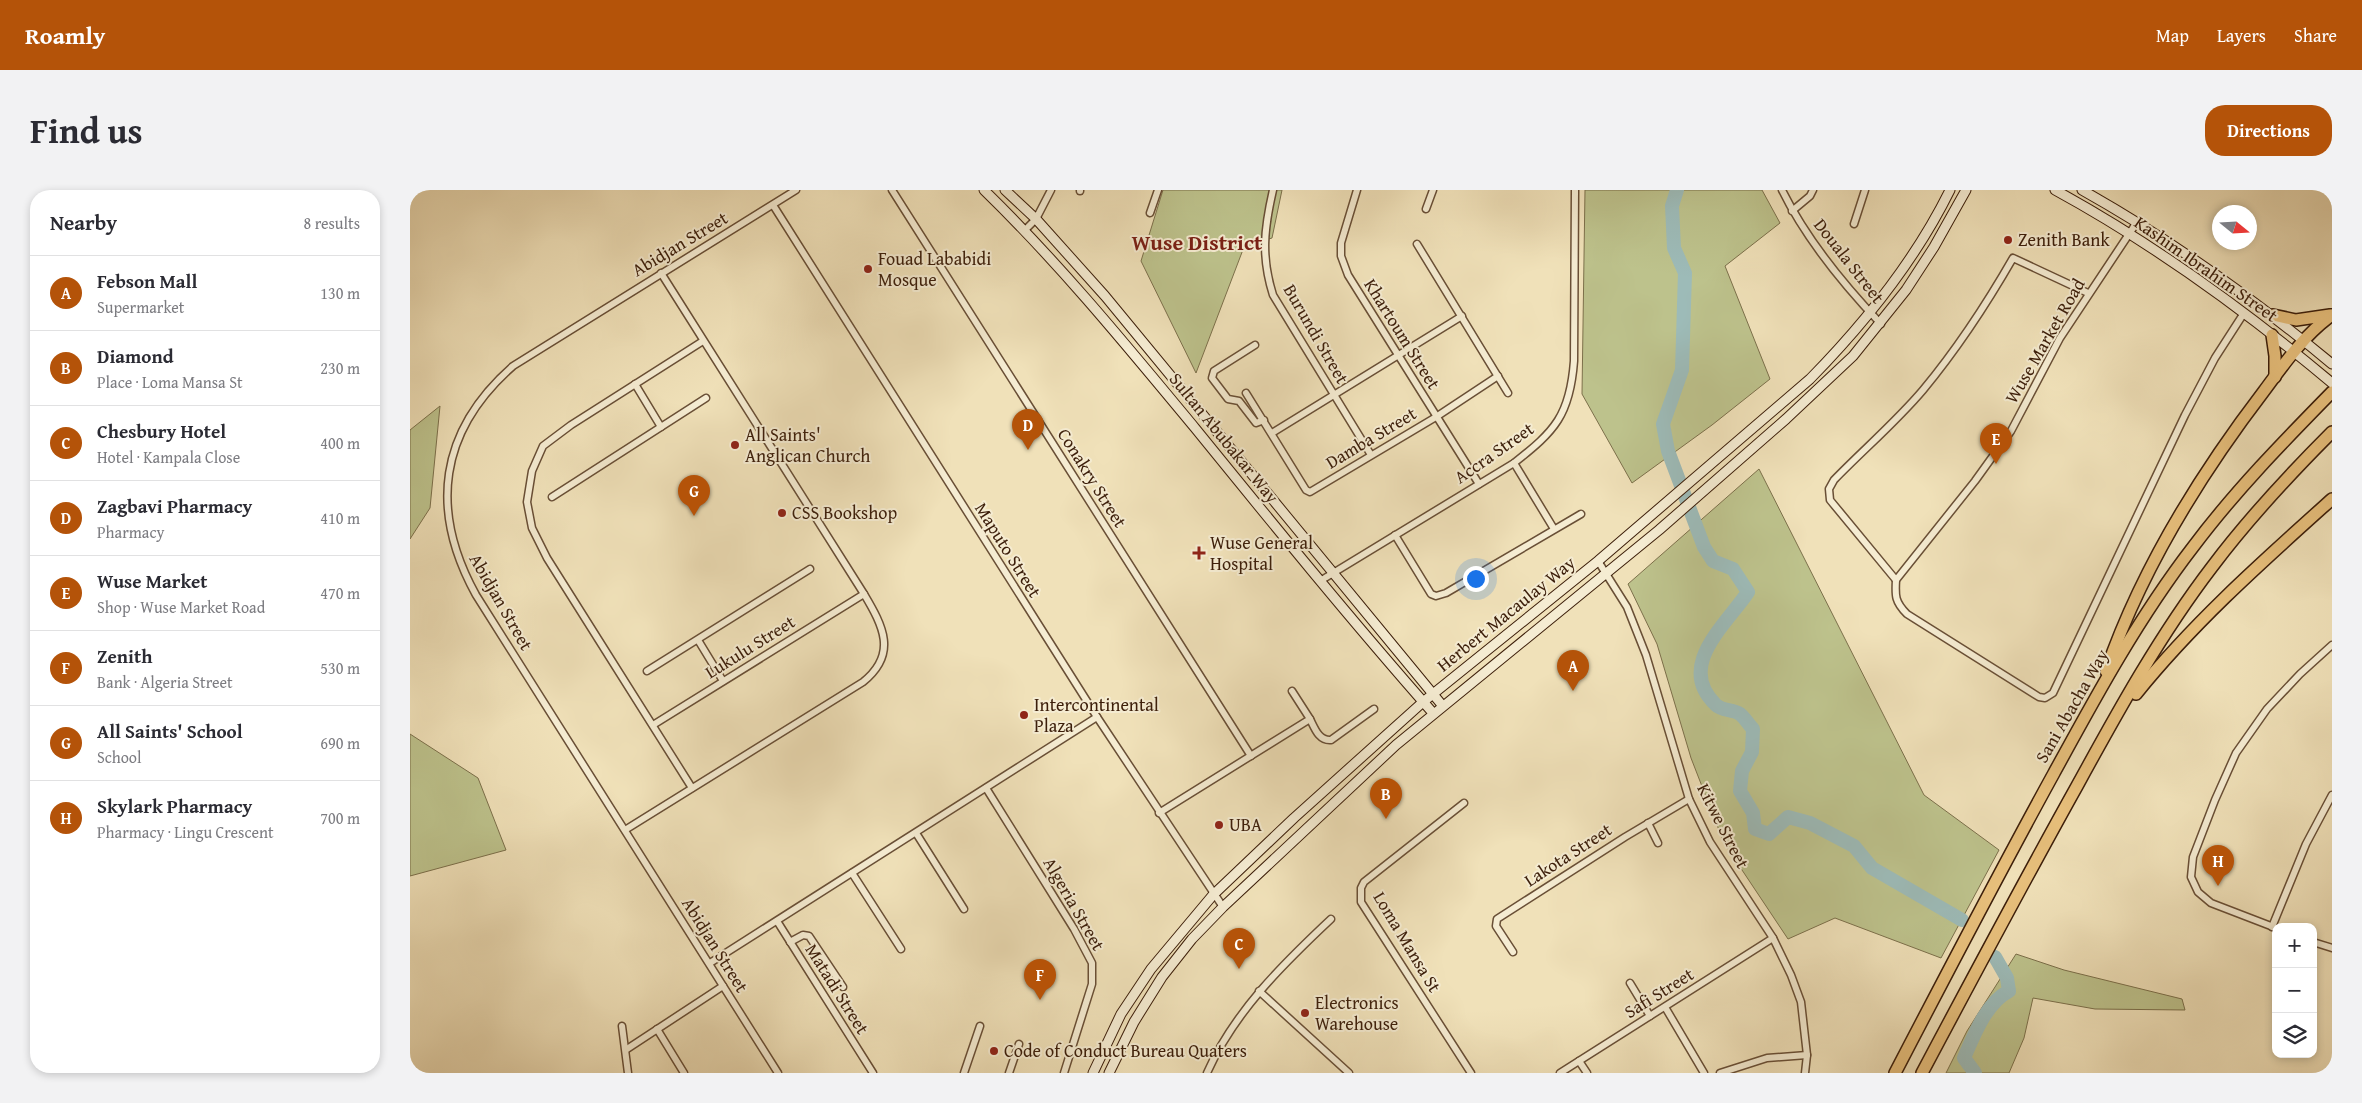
<!DOCTYPE html>
<html lang="en">
<head>
<meta charset="utf-8">
<style>
  :root { --surface:#fff; --page:#f2f2f3; --text:#2b2b33; --muted:#7c7c81; --line:#e1e1e2; --accent:#b45309 }
  body { margin:0; font-family:"Gentium Book Plus",serif; background:var(--page); color:var(--text) }
  .controls { position:absolute; right:15px; bottom:15px; display:grid; overflow:hidden; border-radius:10px; box-shadow:0 2px 8px #0003 }
  .controls button { width:45px; height:45px; display:grid; place-items:center; padding:0; border:0; border-bottom:1px solid var(--line); background:var(--surface); color:var(--text); font:25px sans-serif }
  .compass { position:absolute; left:1802px; top:15px; width:45px; height:45px; border-radius:50%; background:var(--surface); box-shadow:0 2px 8px #0003; rotate:108deg }
  .you { position:absolute; left:1065px; top:388px; width:18px; height:18px; margin:-12px; border:4px solid #fff; border-radius:50%; background:#1a73e8; box-shadow:0 0 0 8px #1a73e833 }
  .badge { display:grid; place-items:center; width:32px; height:32px; border-radius:50%; background:var(--accent); color:#fff; font-size:16px; font-weight:700 }
  .pin { position:absolute; translate:-50% -41px; filter:drop-shadow(0 1px 2px #0008) }
  .pin::after { content:''; position:absolute; top:26px; width:18px; height:15px; background:inherit; clip-path:polygon(0 0,100% 0,50% 100%) }
  .list { margin:0; padding:0; list-style:none }
  h2 { display:flex; justify-content:space-between; align-items:center; height:65px; margin:0; padding:0 20px; font-size:21px }
  h2 small { font-size:16px; font-weight:400; color:var(--muted) }
  .list li { display:grid; grid-template-columns:32px 1fr auto; gap:15px; align-items:center; box-sizing:border-box; height:75px; padding:0 20px; border-top:1px solid var(--line) }
  .list b { display:block; font-size:19px; white-space:nowrap }
  .list p { margin:0; font-size:16px; white-space:nowrap; color:var(--muted) }
  .list em { font-size:16px; font-style:normal; color:var(--muted) }
  .icon { flex:none; width:28px; height:28px; fill:none; stroke:currentColor; stroke-width:2; stroke-linecap:round; stroke-linejoin:round }
  .map { position:relative; flex:none; width:1922px; height:883px; overflow:hidden; border-radius:20px }
  header { display:flex; align-items:center; gap:30px; box-sizing:border-box; height:70px; padding:0 25px; background:var(--accent); color:#fff }
  header strong { font-size:24px }
  nav { display:flex; gap:28px; margin-inline-start:auto; font-size:18px }
  .intro { display:flex; align-items:center; justify-content:space-between; box-sizing:border-box; height:120px; padding:0 30px }
  h1 { margin:0; font-size:35px }
  .button { padding:12px 22px; border-radius:20px; background:var(--accent); color:#fff; font-size:18px; font-weight:700 }
  main { display:flex; gap:30px; padding:0 30px }
  aside { flex:1; background:var(--surface); border-radius:20px; box-shadow:0 2px 8px #0003 }
  .map>svg:first-child { display:block }
  .green { fill:#bdc28c; stroke:#7c704b }
  .lines { fill:none; stroke-linecap:round; stroke-linejoin:round }
  .river { stroke:#9dbbb8; stroke-width:14 }
  .street-casing { stroke:#694f36; stroke-width:9 }
  .secondary-casing { stroke:#3c1e0a; stroke-width:11 }
  .highway-casing { stroke:#3c1e0a; stroke-width:14 }
  .street { stroke:#f5ecd2; stroke-width:6 }
  .secondary { stroke:#f5ecd2; stroke-width:9 }
  .highway { stroke:#e8c07c; stroke-width:11 }
  .poi-dot { fill:#8f2418; stroke:#f5ecd2; stroke-width:2 }
  .labels { text-anchor:middle; stroke-width:4; stroke-linejoin:round; paint-order:stroke }
  .poi-label { font-size:18px; fill:#3c1e0a; stroke:#f5ecd2; text-anchor:start }
  .street-label { font-size:18px; fill:#3c1e0a; stroke:#f5ecd2 }
  .district-label { font-size:22px; font-weight:bold; fill:#7a1f14; stroke:#f5ecd2 }
</style>
</head>
<body>
<header>
<strong>Roamly</strong>
<nav><a>Map</a><a>Layers</a><a>Share</a></nav>
</header>
<div class="intro"><h1>Find us</h1><a class="button">Directions</a></div>
<main>
<aside>
<h2>Nearby<small>8 results</small></h2>
<ul class="list">
<li><span class="badge">A</span><div><b>Febson Mall</b><p>Supermarket</p></div><em>130 m</em></li>
<li><span class="badge">B</span><div><b>Diamond</b><p>Place · Loma Mansa St</p></div><em>230 m</em></li>
<li><span class="badge">C</span><div><b>Chesbury Hotel</b><p>Hotel · Kampala Close</p></div><em>400 m</em></li>
<li><span class="badge">D</span><div><b>Zagbavi Pharmacy</b><p>Pharmacy</p></div><em>410 m</em></li>
<li><span class="badge">E</span><div><b>Wuse Market</b><p>Shop · Wuse Market Road</p></div><em>470 m</em></li>
<li><span class="badge">F</span><div><b>Zenith</b><p>Bank · Algeria Street</p></div><em>530 m</em></li>
<li><span class="badge">G</span><div><b>All Saints' School</b><p>School</p></div><em>690 m</em></li>
<li><span class="badge">H</span><div><b>Skylark Pharmacy</b><p>Pharmacy · Lingu Crescent</p></div><em>700 m</em></li>
</ul>
</aside>
<div class="map">
<svg width="1922" height="883" viewBox="0 0 1922 883">
  <rect width="100%" height="100%" fill="#f0e1b9"/>
  <filter id="stains"><feTurbulence type="fractalNoise" baseFrequency=".004" numOctaves="4"/><feColorMatrix values="0 0 0 0 .2 0 0 0 0 .09 0 0 0 0 .02 0 0 0 .5 -.17"/></filter>
  <radialGradient id="worn" r=".72"><stop offset=".6" stop-color="#630" stop-opacity="0"/><stop offset="1" stop-color="#630" stop-opacity=".3"/></radialGradient>
  <g class="green">
    <path d="M753 0H872L862 48 834 57 786 183 731 71Z"/>
    <path d="M1175 0H1352L1370 33 1315 76 1360 189 1302 235 1222 293 1172 204Z"/>
    <path d="M30 216 20 318 0 349V240Z"/>
    <path d="M1349 279 1514 605 1589 660 1531 768 1425 728 1378 749 1314 653 1281 568 1247 454 1218 394Z"/>
    <path d="M0 544 68 588 96 660 0 686Z"/>
    <path d="M1606 764 1654 780 1772 809 1775 820 1685 819 1623 808 1614 848 1599 883H1536L1557 841Z"/>
  </g>
  <g class="lines">
    <g class="river">
      <path d="M1267 0 1262 16 1264 58 1275 83 1272 180 1253 234 1258 261 1294 357 1303 371 1323 379 1338 402C1316 435 1265 476 1306 515 1312 521 1323 519 1330 524 1335 528 1339 535 1343 539L1342 562 1332 581 1330 601 1343 623 1345 639 1359 644 1378 627 1400 633 1444 656 1462 678 1552 730"/>
      <path d="M1565 883 1554 868C1564 845 1576 813 1599 801L1597 788 1585 767"/>
    </g>
    <g class="street-casing">
      <g id="street">
        <path d="M482 0 841 566"/>
        <path d="M863 0C854 39 851 67 863 105L961 265"/>
        <path d="M947 0 931 53V66L938 85 1069 294"/>
        <path d="M1372 0C1396 49 1433 94 1471 134"/>
        <path d="M670 1V0"/>
        <path d="M363 15 687 527 813 717"/>
        <path d="M1016 19 1023 0"/>
        <path d="M1382 21 1400 6 1403 0"/>
        <path d="M740 23 748 0"/>
        <path d="M1727 32 1650 148 1601 241 1565 291 1486 390C1485 406 1485 412 1497 424L1629 507 1635 508 1643 503 1775 225 1805 168 1834 123"/>
        <path d="M1444 34 1455 0"/>
        <path d="M615 40 626 29 641 0"/>
        <path d="M1007 54 1098 203"/>
        <path d="M845 155 804 181 802 188 818 209 829 211 846 233 854 230"/>
        <path d="M225 194 251 237"/>
        <path d="M836 203 896 300 900 302 1026 227 1088 186"/>
        <path d="M862 243 1052 126"/>
        <path d="M1104 273 1144 339"/>
        <path d="M142 307 296 208"/>
        <path d="M985 345 1021 404 1026 406 1036 403 1171 324"/>
        <path d="M1188 371 1217 417 1236 465 1279 609 1300 652 1363 748 1381 785 1391 812 1397 865 1395 883"/>
        <path d="M1486 390 1420 310 1419 299 1424 290C1453 260 1486 232 1513 200 1547 159 1576 115 1603 68L1678 103"/>
        <path d="M910 391 1104 273C1145 241 1160 225 1164 171L1165 0"/>
        <path d="M288 450 313 491"/>
        <path d="M237 481 400 379"/>
        <path d="M900 529C905 539 909 551 921 550L964 519"/>
        <path d="M243 535 454 404"/>
        <path d="M282 598 137 368 122 338 117 312 122 281 133 256 161 235 293 151"/>
        <path d="M576 598 664 739 682 773V794L654 883"/>
        <path d="M1054 613 954 692 951 698V712L1061 883"/>
        <path d="M749 623 900 529 882 501"/>
        <path d="M1238 633 1248 653"/>
        <path d="M215 640 453 492C488 464 473 436 454 404L251 83"/>
        <path d="M506 643 554 719"/>
        <path d="M442 683 491 759"/>
        <path d="M367 731 463 883"/>
        <path d="M1862 737 1896 654 1922 605"/>
        <path d="M1866 738 1801 713 1788 702 1781 687 1783 667 1805 610 1826 563 1857 519 1890 484 1922 455"/>
        <path d="M380 752 393 745 399 746 433 797"/>
        <path d="M1903 752 1922 758"/>
        <path d="M1103 762 1086 736 1087 729 1215 647 1279 609"/>
        <path d="M300 773 687 527"/>
        <path d="M1220 793 1240 826"/>
        <path d="M849 801 939 883"/>
        <path d="M1255 817 1294 883"/>
        <path d="M212 836 218 883"/>
        <path d="M247 839 274 883"/>
        <path d="M217 859 313 796"/>
        <path d="M1169 871 1177 883"/>
        <path d="M368 883 66 405C19 320 29 241 103 176L386 0"/>
        <path d="M554 883 570 836"/>
        <path d="M599 883 609 854"/>
        <path d="M797 883C824 822 873 774 921 729"/>
        <path d="M1150 883 1363 748"/>
        <path d="M1310 883 1357 868 1397 865"/>
      </g>
    </g>
    <g class="secondary-casing">
      <g id="secondary">
        <path d="M574 0C650 74 717 156 785 238 863 334 941 430 1023 523"/>
        <path d="M595 0 626 29 695 106 1032 515"/>
        <path d="M1645 0C1744 54 1836 121 1922 193"/>
        <path d="M1672 0C1761 50 1844 109 1922 174"/>
        <path d="M683 883 711 824 741 779 803 705 884 628 1013 512 1188 371 1400 189C1455 133 1505 71 1540 0"/>
        <path d="M699 883 724 832 752 787 782 749 813 717 986 555 1249 340 1376 229 1443 166 1496 100 1524 57 1556 0"/>
      </g>
    </g>
    <g class="highway-casing">
      <g id="highway">
        <path d="M1863 125 1886 130 1920 125"/>
        <path d="M1862 145 1865 166V187"/>
        <path d="M1696 481C1731 380 1789 286 1854 201 1874 174 1894 145 1922 125"/>
        <path d="M1726 504C1784 432 1853 371 1922 309"/>
        <path d="M1485 883C1537 783 1589 683 1644 583 1686 506 1729 427 1783 357 1825 301 1873 252 1922 202"/>
        <path d="M1512 883C1563 787 1614 691 1667 596 1708 521 1750 445 1802 377 1838 329 1880 284 1922 242"/>
      </g>
    </g>
    <use href="#street" class="street"/>
    <use href="#secondary" class="secondary"/>
    <use href="#highway" class="highway"/>
  </g>
  <g class="poi-dot">
    <circle cx="1598" cy="50" r="5"/>
    <circle cx="458" cy="79" r="5"/>
    <circle cx="325" cy="255" r="5"/>
    <circle cx="372" cy="323" r="5"/>
    <path d="M786.5 355.5h5v5h5v5h-5v5h-5v-5h-5v-5h5z"/>
    <circle cx="614" cy="525" r="5"/>
    <circle cx="809" cy="635" r="5"/>
    <circle cx="895" cy="823" r="5"/>
    <circle cx="584" cy="861" r="5"/>
  </g>
  <g class="labels">
    <g class="poi-label">
      <text x="1608" y="56">Zenith Bank</text>
      <text x="468" y="75">Fouad Lababidi<tspan x="468" dy="21">Mosque</tspan></text>
      <text x="335" y="251">All Saints'<tspan x="335" dy="21">Anglican Church</tspan></text>
      <text x="382" y="329">CSS Bookshop</text>
      <text x="800" y="359">Wuse General<tspan x="800" dy="21">Hospital</tspan></text>
      <text x="624" y="521">Intercontinental<tspan x="624" dy="21">Plaza</tspan></text>
      <text x="819" y="641">UBA</text>
      <text x="905" y="819">Electronics<tspan x="905" dy="21">Warehouse</tspan></text>
      <text x="594" y="867">Code of Conduct Bureau Quaters</text>
    </g>
    <g class="street-label">
      <text transform="translate(270 54) rotate(-31)" y="6">Abidjan Street</text>
      <text transform="translate(1439 71) rotate(52)" y="6">Douala Street</text>
      <text transform="translate(1796 79) rotate(35)" y="6">Kashim Ibrahim Street</text>
      <text transform="translate(906 144) rotate(60)" y="6">Burundi Street</text>
      <text transform="translate(992 144) rotate(58)" y="6">Khartoum Street</text>
      <text transform="translate(1635 151) rotate(-60)" y="6">Wuse Market Road</text>
      <text transform="translate(814 248) rotate(51)" y="6">Sultan Abubakar Way</text>
      <text transform="translate(961 248) rotate(-31)" y="6">Damba Street</text>
      <text transform="translate(1084 263) rotate(-35)" y="6">Accra Street</text>
      <text transform="translate(682 288) rotate(58)" y="6">Conakry Street</text>
      <text transform="translate(598 360) rotate(58)" y="6">Maputo Street</text>
      <text transform="translate(91 412) rotate(60)" y="6">Abidjan Street</text>
      <text transform="translate(1096 424) rotate(-39)" y="6">Herbert Macaulay Way</text>
      <text transform="translate(340 457) rotate(-32)" y="6">Lukulu Street</text>
      <text transform="translate(1662 516) rotate(-60)" y="6">Sani Abacha Way</text>
      <text transform="translate(1313 636) rotate(63)" y="6">Kitwe Street</text>
      <text transform="translate(1158 665) rotate(-33)" y="6">Lakota Street</text>
      <text transform="translate(664 714) rotate(60)" y="6">Algeria Street</text>
      <text transform="translate(997 752) rotate(59)" y="6">Loma Mansa St</text>
      <text transform="translate(305 755) rotate(58)" y="6">Abidjan Street</text>
      <text transform="translate(427 799) rotate(58)" y="6">Matadi Street</text>
      <text transform="translate(1249 803) rotate(-32)" y="6">Safi Street</text>
    </g>
    <g class="district-label">
      <text x="787" y="60">Wuse District</text>
    </g>
  </g>
  <rect width="100%" height="100%" filter="url(#stains)"/>
  <rect width="100%" height="100%" fill="url(#worn)"/>
</svg>
<div class="controls">
<button>+</button>
<button>−</button>
<button><svg class="icon" aria-label="layers" viewBox="0 0 24 24"><path d="M12 4l9 5-9 5-9-5zM3 14l9 5 9-5"/></svg></button>
</div>
<svg class="compass" viewBox="-18 -18 36 36"><path d="M0-13l5 13h-10z" fill="#e53935"/><path d="M0 13l5-13h-10z" fill="#7c7c81"/></svg>
<div class="you"></div>
<div class="pin badge" style="left:1163px;top:501px">A</div>
<div class="pin badge" style="left:976px;top:629px">B</div>
<div class="pin badge" style="left:829px;top:779px">C</div>
<div class="pin badge" style="left:618px;top:260px">D</div>
<div class="pin badge" style="left:1586px;top:274px">E</div>
<div class="pin badge" style="left:630px;top:810px">F</div>
<div class="pin badge" style="left:284px;top:326px">G</div>
<div class="pin badge" style="left:1808px;top:696px">H</div>
</div>
</main>
</body>
</html>
